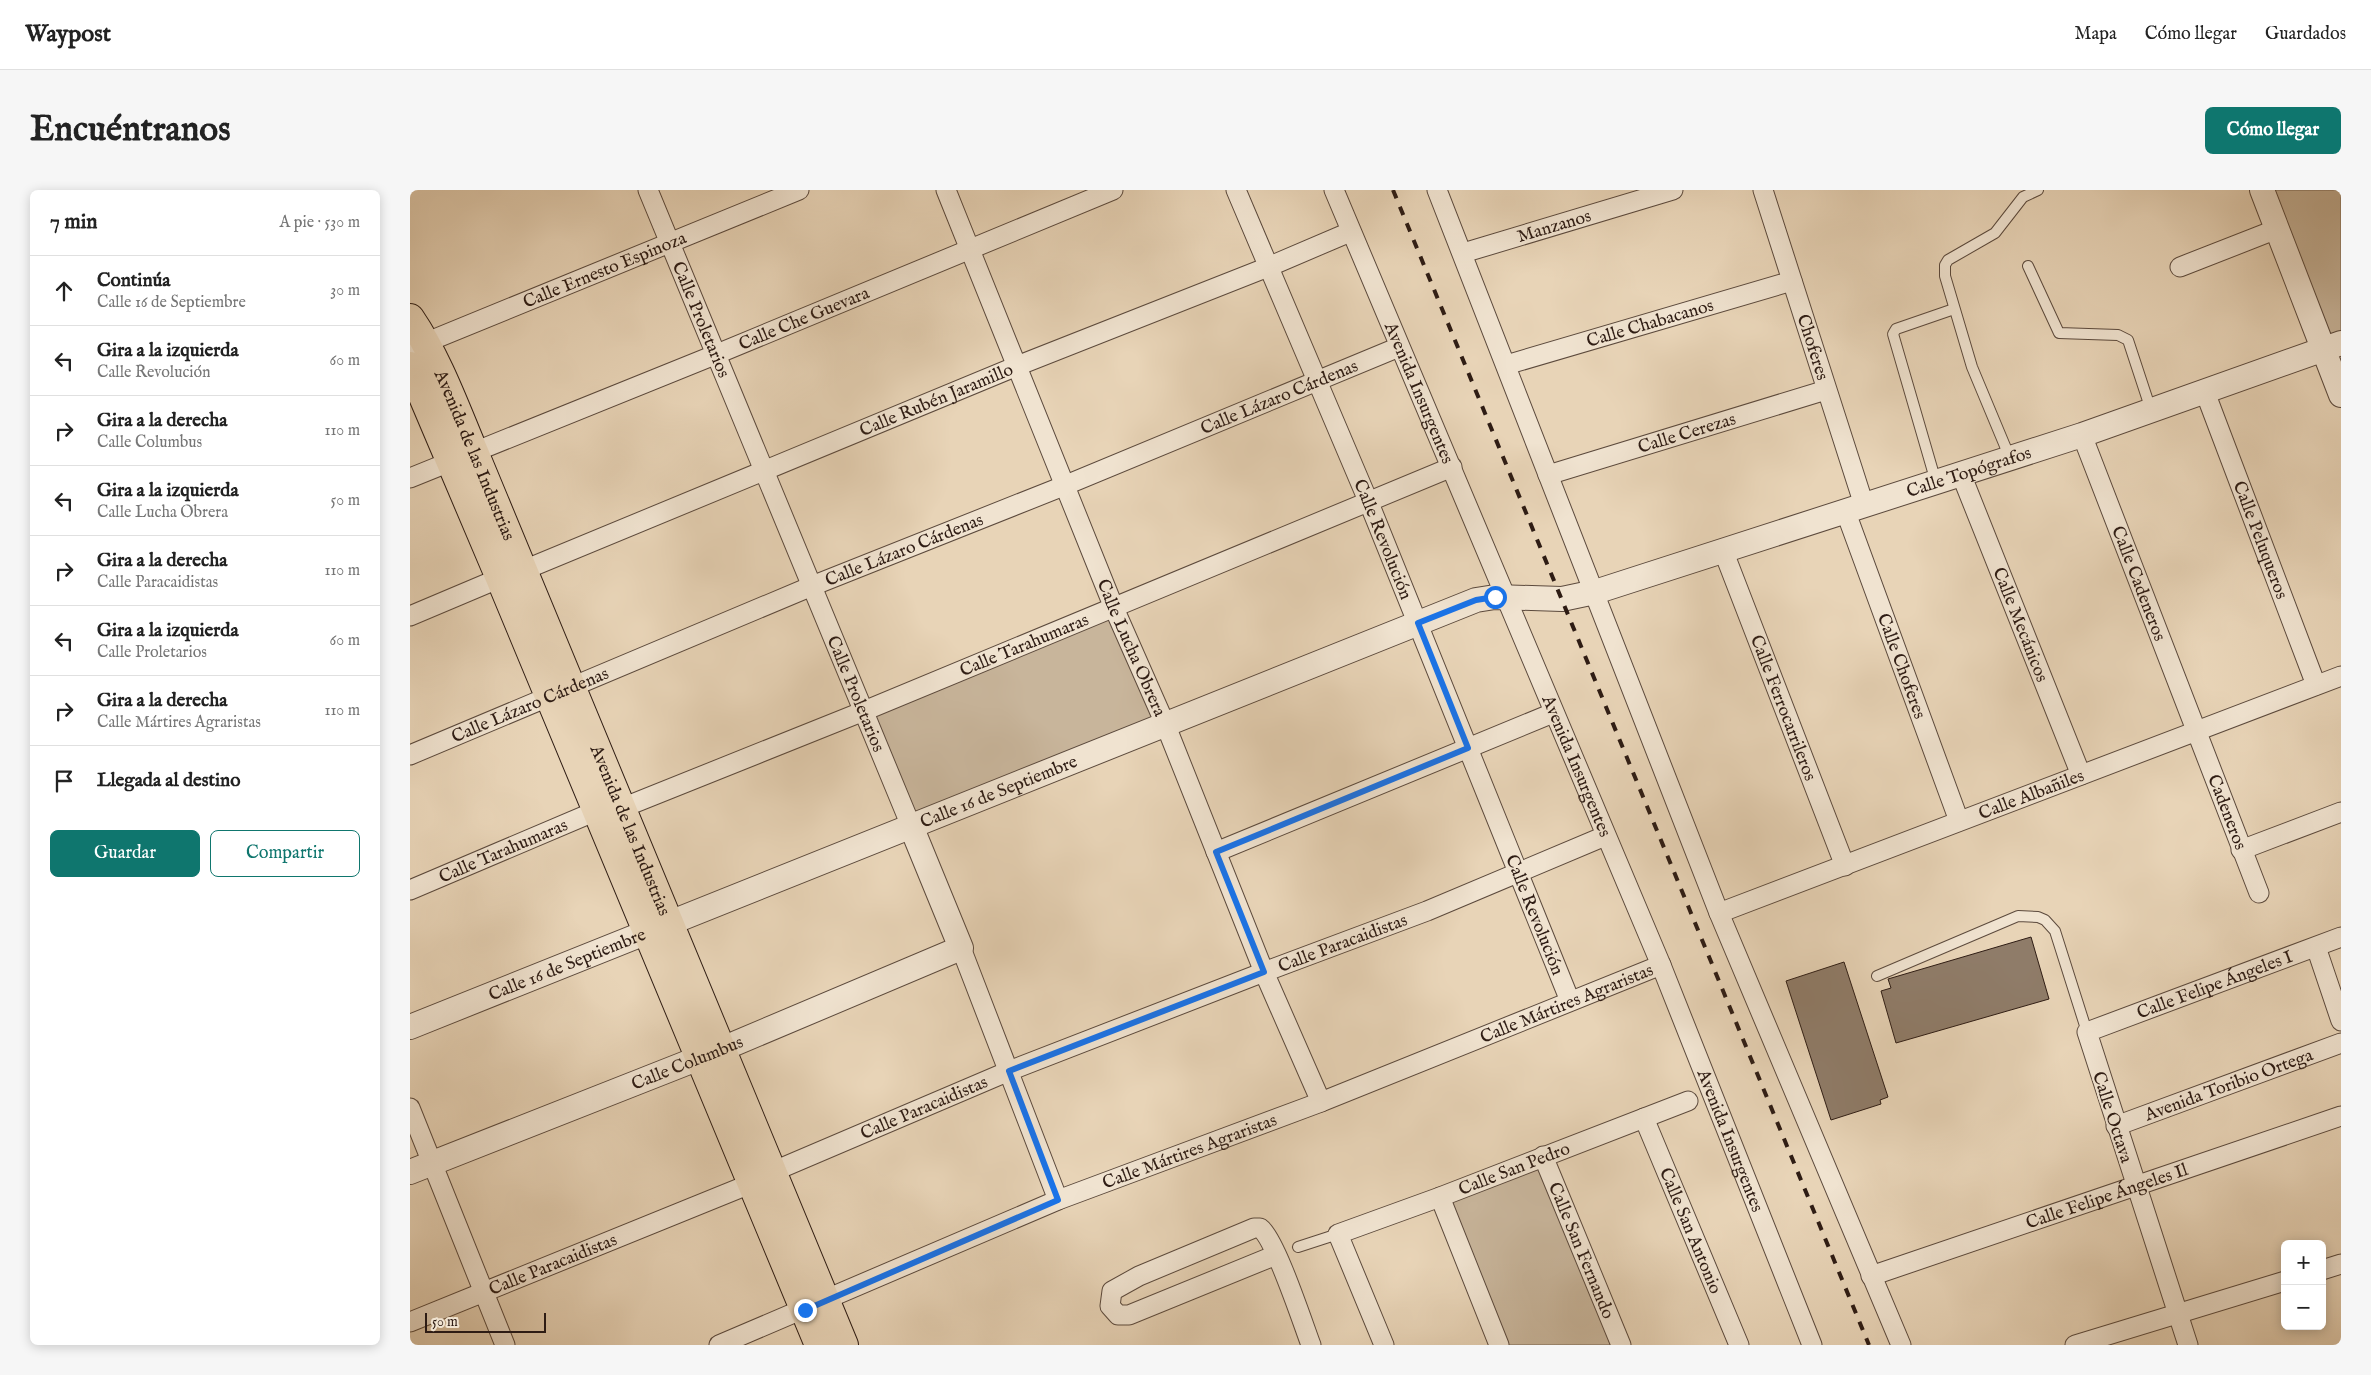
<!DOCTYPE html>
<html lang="es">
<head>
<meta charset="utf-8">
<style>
  :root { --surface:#fff; --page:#f6f6f6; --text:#222; --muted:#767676; --line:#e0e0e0; --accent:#0f766e }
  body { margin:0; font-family:"IM FELL English",serif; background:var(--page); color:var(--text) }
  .controls { position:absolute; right:15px; bottom:15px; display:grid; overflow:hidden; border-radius:8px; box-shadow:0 2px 12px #0003 }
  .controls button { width:45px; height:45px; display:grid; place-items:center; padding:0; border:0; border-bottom:1px solid var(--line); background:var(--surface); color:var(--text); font:25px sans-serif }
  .scale { position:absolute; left:15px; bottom:12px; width:121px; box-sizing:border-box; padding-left:5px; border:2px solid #2e1c14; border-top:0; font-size:14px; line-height:18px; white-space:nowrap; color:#2e1c14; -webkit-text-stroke:4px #f0e3d0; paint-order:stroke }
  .stop { position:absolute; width:15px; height:15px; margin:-11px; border:4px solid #1a73e8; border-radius:50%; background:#fff }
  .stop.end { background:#1a73e8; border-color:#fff; box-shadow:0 1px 5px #0008 }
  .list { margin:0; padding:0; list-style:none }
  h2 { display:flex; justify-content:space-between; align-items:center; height:65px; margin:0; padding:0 20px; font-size:21px }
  h2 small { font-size:16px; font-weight:400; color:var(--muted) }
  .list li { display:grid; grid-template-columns:32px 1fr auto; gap:15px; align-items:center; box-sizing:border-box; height:70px; padding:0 20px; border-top:1px solid var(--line) }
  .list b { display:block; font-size:19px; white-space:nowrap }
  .list p { margin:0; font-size:16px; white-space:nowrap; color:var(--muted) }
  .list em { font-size:16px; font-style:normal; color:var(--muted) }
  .actions { display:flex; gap:10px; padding:15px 20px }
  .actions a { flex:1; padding:11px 0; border:1px solid var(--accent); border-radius:8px; text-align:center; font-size:18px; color:var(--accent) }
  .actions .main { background:var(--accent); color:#fff }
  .icon { flex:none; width:28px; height:28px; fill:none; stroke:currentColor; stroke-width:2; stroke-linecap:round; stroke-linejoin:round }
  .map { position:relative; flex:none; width:1931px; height:1155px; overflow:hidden; border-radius:8px }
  header { display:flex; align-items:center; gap:30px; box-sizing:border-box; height:70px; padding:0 25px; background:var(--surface); border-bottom:1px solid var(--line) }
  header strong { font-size:24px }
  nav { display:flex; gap:28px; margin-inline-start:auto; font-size:18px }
  .intro { display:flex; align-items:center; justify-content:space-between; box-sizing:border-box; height:120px; padding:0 30px }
  h1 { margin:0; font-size:35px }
  .button { padding:12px 22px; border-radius:8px; background:var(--accent); color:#fff; font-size:18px; font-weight:700 }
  main { display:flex; gap:30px; padding:0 30px }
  aside { flex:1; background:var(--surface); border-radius:8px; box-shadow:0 2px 12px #0003 }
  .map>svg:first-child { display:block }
  .green { fill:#c8b59b; stroke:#7b6858 }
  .building { fill:#8f7c69; stroke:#2e1c14 }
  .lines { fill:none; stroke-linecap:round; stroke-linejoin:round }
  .service-casing { stroke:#5c4a3d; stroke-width:12 }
  .minor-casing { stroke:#5c4a3d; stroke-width:21 }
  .tertiary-casing { stroke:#5c4a3d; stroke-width:26 }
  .primary-casing { stroke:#2e1c14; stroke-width:30 }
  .service { stroke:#f0e3d0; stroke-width:10 }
  .minor { stroke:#f0e3d0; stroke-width:19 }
  .tertiary { stroke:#f0e3d0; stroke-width:24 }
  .primary { stroke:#e8d4b7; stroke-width:28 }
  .rail { stroke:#2e1c14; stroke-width:4; stroke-dasharray:9 9; stroke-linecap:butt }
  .route { stroke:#1a73e8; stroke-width:6 }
  .labels { text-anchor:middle; stroke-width:4; stroke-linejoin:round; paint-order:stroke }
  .street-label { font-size:18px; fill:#2e1c14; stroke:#f0e3d0 }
</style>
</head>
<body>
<header>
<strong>Waypost</strong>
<nav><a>Mapa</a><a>Cómo llegar</a><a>Guardados</a></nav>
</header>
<div class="intro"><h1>Encuéntranos</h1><a class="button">Cómo llegar</a></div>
<main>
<aside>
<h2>7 min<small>A pie · 530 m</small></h2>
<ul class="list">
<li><svg class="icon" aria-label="ahead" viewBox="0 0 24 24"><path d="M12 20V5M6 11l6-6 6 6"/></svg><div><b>Continúa</b><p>Calle 16 de Septiembre</p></div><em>30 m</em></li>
<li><svg class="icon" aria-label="left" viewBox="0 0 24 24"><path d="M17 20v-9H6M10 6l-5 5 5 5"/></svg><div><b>Gira a la izquierda</b><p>Calle Revolución</p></div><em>60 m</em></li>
<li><svg class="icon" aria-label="right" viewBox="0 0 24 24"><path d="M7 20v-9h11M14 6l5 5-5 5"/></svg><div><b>Gira a la derecha</b><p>Calle Columbus</p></div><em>110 m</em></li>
<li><svg class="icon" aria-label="left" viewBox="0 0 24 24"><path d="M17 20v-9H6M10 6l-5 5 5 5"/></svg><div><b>Gira a la izquierda</b><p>Calle Lucha Obrera</p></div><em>50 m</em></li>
<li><svg class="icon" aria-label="right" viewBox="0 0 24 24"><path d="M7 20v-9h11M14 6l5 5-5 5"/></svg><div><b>Gira a la derecha</b><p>Calle Paracaidistas</p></div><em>110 m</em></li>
<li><svg class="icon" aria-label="left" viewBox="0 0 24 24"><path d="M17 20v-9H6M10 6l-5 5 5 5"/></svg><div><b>Gira a la izquierda</b><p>Calle Proletarios</p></div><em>60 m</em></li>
<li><svg class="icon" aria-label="right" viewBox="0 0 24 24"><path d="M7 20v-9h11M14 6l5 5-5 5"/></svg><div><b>Gira a la derecha</b><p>Calle Mártires Agraristas</p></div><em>110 m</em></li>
<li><svg class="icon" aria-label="arrive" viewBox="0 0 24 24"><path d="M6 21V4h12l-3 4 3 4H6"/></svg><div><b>Llegada al destino</b></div></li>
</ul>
<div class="actions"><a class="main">Guardar</a><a>Compartir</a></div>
</aside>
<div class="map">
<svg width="1931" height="1155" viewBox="0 0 1931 1155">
  <rect width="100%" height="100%" fill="#e8d4b7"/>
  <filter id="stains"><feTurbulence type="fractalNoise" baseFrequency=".004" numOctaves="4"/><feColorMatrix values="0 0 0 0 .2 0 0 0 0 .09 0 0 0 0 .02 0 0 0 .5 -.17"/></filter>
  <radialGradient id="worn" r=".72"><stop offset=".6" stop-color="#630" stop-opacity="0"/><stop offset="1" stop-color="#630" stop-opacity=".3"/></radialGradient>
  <g class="green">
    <path d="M1864 0H1931V147L1924 150 1911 126Z"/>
    <path d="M704 418 756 536 501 636 454 521Z"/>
    <path d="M1133 966 1211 1155H1089L1030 1007Z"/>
  </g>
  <g class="building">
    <path d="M1621 747 1639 809 1486 853 1471 801 1481 798 1478 789Z"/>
    <path d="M1434 772 1478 907 1470 910 1471 914 1421 930 1376 791Z"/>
  </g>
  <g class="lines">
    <g class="service-casing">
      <g id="service">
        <path d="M1618 76 1649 143 1708 145 1718 150 1741 220"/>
        <path d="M1600 268 1562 177 1535 86V75L1538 70 1585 43 1613 7 1628 0"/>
        <path d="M1526 292 1483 144 1486 139 1544 119"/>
        <path d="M1467 786 1608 726 1628 727 1635 730 1645 741 1677 842"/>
        <path d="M888 1057 928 1044"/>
      </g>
    </g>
    <g class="minor-casing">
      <g id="minor">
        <path id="s1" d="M238 0 501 636"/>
        <path id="s2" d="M536 0 704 418 756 536 854 782 911 912"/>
        <path id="s3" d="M826 0 959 313 1160 811"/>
        <path id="s4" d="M924 0 1251 775 1402 1155"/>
        <path d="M1027 0 1309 723 1491 1155"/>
        <path id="s5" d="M1353 0 1454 315"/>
        <path id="s6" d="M1053 63 1263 0"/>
        <path d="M1770 77 1867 39"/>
        <path id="s7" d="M0 159 389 0"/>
        <path id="s8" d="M1096 175 1382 91"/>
        <path id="s9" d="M1795 202 1906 495"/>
        <path id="s10" d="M1672 245 1849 703"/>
        <path id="s11" d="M1551 284 1671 585"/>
        <path id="s12" d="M1138 285 1416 200"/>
        <path id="s13" d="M0 288 307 164 703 0"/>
        <path id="s14" d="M1435 320 1549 631"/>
        <path id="s15" d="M1313 360 1435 676"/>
        <path id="s16" d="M114 380 607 176 858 77 940 42"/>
        <path d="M0 426 90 388"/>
        <path id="s17" d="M0 565 402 396 656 295 989 157"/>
        <path id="s18" d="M212 618 454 521 1042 277"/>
        <path d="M1831 660 1931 622"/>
        <path d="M806 662 1143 523"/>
        <path id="s19" d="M0 700 186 621"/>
        <path id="s20" d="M1309 723 1931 486"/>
        <path d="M1906 757 1931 831"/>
        <path d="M551 758 648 1010"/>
        <path d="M0 918 95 1155"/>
        <path id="s21" d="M1234 928 1329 1155"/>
        <path id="s22" d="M1706 936 1931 853"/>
        <path id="s23" d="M1133 966 1211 1155"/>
        <path id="s24" d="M362 982 599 881 854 782 1017 721 1195 646"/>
        <path d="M1030 1007 1089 1155"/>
        <path d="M866 1065 719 1125H708L700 1116 702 1101 729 1086 844 1038H850C865 1048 893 1134 901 1155"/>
        <path d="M1912 1080 1931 1074"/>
        <path id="s25" d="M1461 1086 1931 926"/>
        <path id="s26" d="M0 1132 340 994"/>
        <path id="s27" d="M309 1155 648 1010 911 912 1251 775"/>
        <path id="s28" d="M974 1155 928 1044 1030 1007 1278 911"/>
        <path d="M1665 1155 1875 1091"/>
        <path id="s29" d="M1778 1155 1677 842 1931 747"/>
      </g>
    </g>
    <g class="tertiary-casing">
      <g id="tertiary">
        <path d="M1852 0 1931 205"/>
        <path id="s30" d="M0 837 1066 410 1085 407 1152 409 1185 402 1672 245 1931 153"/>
        <path id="s31" d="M0 982 312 859 551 758 501 636"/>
      </g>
    </g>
    <g class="primary-casing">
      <g id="primary">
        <path id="s32" d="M0 128C28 169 45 217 64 262L434 1155"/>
        <path d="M0 176 90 388 409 1155"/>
      </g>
    </g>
    <use href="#service" class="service"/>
    <use href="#minor" class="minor"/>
    <use href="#tertiary" class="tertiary"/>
    <use href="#primary" class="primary"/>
    <path class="rail" d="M983 0 1459 1155"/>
  </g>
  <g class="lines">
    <path class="route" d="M395 1120 648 1010 599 881 854 782 806 662 1058 558 1008 433 1066 410 1085 407"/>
  </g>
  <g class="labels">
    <g class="street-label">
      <text dy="6" stroke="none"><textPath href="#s6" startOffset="95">Manzanos</textPath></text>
      <text dy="6" stroke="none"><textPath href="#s7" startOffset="210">Calle Ernesto Espinoza</textPath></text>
      <text dy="6" stroke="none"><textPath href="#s13" startOffset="425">Calle Che Guevara</textPath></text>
      <text dy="6" stroke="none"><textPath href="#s1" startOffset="140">Calle Proletarios</textPath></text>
      <text dy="6" stroke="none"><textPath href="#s8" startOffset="150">Calle Chabacanos</textPath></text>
      <text dy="6" stroke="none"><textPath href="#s5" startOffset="165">Choferes</textPath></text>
      <text dy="6" stroke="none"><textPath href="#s4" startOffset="220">Avenida Insurgentes</textPath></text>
      <text dy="6" stroke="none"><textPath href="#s17" startOffset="940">Calle Lázaro Cárdenas</textPath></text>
      <text dy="6" stroke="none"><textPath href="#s16" startOffset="446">Calle Rubén Jaramillo</textPath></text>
      <text dy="6" stroke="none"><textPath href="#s12" startOffset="145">Calle Cerezas</textPath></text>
      <text dy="6" stroke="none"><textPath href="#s32" startOffset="152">Avenida de las Industrias</textPath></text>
      <text dy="6" stroke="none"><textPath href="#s30" startOffset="1661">Calle Topógrafos</textPath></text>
      <text dy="6" stroke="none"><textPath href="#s3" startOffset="379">Calle Revolución</textPath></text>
      <text dy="6" stroke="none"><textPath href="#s9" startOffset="158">Calle Peluqueros</textPath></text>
      <text dy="6" stroke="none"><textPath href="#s17" startOffset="535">Calle Lázaro Cárdenas</textPath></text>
      <text dy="6" stroke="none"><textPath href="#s10" startOffset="159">Calle Cadeneros</textPath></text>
      <text dy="6" stroke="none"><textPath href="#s11" startOffset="162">Calle Mecánicos</textPath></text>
      <text dy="6" stroke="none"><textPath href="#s18" startOffset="434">Calle Tarahumaras</textPath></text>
      <text dy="6" stroke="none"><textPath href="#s2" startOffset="494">Calle Lucha Obrera</textPath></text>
      <text dy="6" stroke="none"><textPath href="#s14" startOffset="166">Calle Choferes</textPath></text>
      <text dy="6" stroke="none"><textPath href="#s1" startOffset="545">Calle Proletarios</textPath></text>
      <text dy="6" stroke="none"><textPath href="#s17" startOffset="130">Calle Lázaro Cárdenas</textPath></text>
      <text dy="6" stroke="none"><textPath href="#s15" startOffset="169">Calle Ferrocarrileros</textPath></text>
      <text dy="6" stroke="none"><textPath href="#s4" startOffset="625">Avenida Insurgentes</textPath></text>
      <text dy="6" stroke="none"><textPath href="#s30" startOffset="634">Calle 16 de Septiembre</textPath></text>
      <text dy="6" stroke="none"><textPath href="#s20" startOffset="334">Calle Albañiles</textPath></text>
      <text dy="6" stroke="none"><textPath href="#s10" startOffset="404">Cadeneros</textPath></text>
      <text dy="6" stroke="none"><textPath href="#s32" startOffset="558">Avenida de las Industrias</textPath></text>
      <text dy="6" stroke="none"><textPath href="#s19" startOffset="101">Calle Tarahumaras</textPath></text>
      <text dy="6" stroke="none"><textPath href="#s3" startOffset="784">Calle Revolución</textPath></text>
      <text dy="6" stroke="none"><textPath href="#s24" startOffset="615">Calle Paracaidistas</textPath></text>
      <text dy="6" stroke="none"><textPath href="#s30" startOffset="169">Calle 16 de Septiembre</textPath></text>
      <text dy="6" stroke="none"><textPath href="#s29" startOffset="465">Calle Felipe Ángeles I</textPath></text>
      <text dy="6" stroke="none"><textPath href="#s27" startOffset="914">Calle Mártires Agraristas</textPath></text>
      <text dy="6" stroke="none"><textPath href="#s31" startOffset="298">Calle Columbus</textPath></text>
      <text dy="6" stroke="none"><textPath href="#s22" startOffset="120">Avenida Toribio Ortega</textPath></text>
      <text dy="6" stroke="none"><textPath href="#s24" startOffset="165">Calle Paracaidistas</textPath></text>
      <text transform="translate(1703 927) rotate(72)" y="6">Calle Octava</text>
      <text dy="6" stroke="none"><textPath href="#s4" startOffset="1030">Avenida Insurgentes</textPath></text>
      <text dy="6" stroke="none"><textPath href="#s27" startOffset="509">Calle Mártires Agraristas</textPath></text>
      <text dy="6" stroke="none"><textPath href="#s28" startOffset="308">Calle San Pedro</textPath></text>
      <text dy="6" stroke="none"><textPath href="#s25" startOffset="249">Calle Felipe Ángeles Il</textPath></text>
      <text dy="6" stroke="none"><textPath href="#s21" startOffset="122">Calle San Antonio</textPath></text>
      <text dy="6" stroke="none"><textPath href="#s23" startOffset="102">Calle San Fernando</textPath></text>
      <text dy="6" stroke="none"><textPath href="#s26" startOffset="154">Calle Paracaidistas</textPath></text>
    </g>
  </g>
  <rect width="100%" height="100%" filter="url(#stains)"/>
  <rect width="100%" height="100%" fill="url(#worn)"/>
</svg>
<div class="controls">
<button>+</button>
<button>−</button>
</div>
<div class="scale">50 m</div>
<div class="stop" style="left:1085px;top:407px"></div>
<div class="stop end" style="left:395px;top:1120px"></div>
</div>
</main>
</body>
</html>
